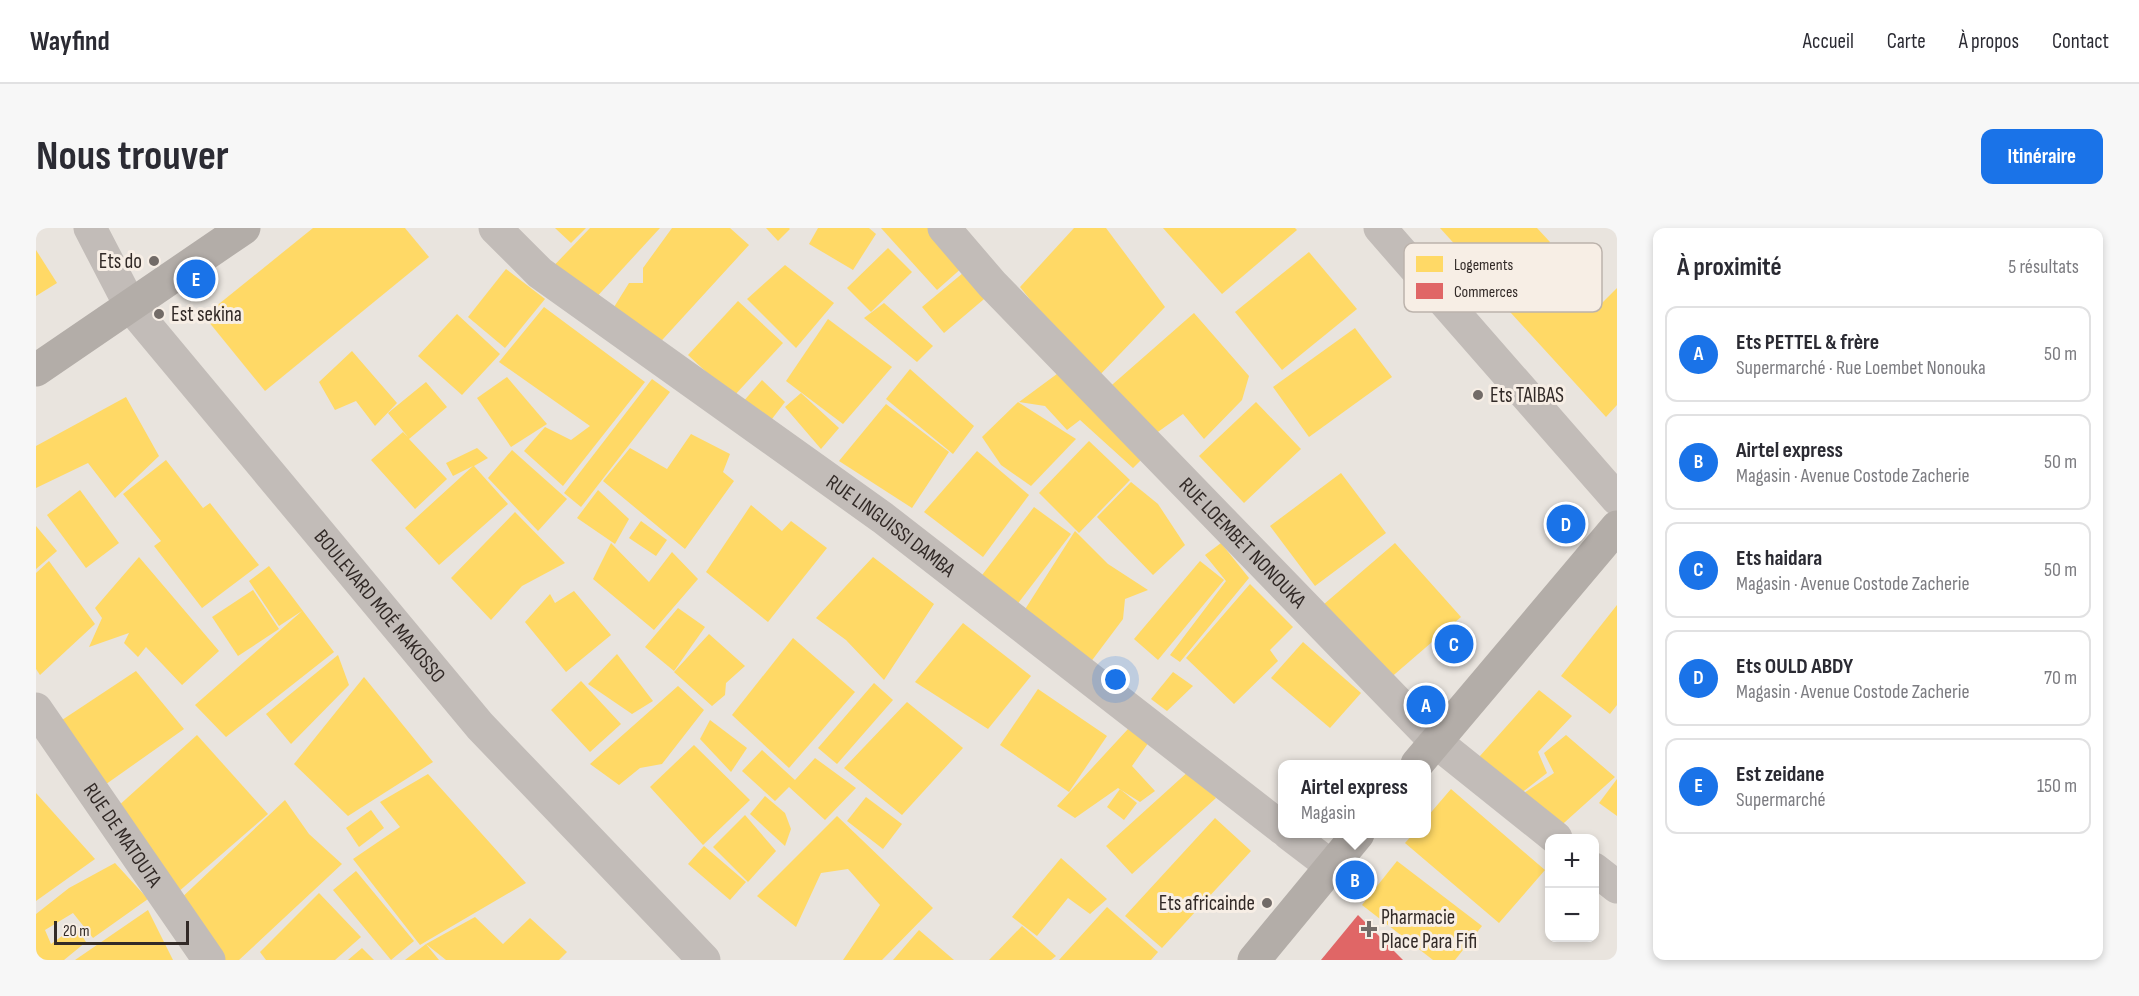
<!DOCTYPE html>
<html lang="fr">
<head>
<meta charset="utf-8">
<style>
  :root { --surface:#fff; --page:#f7f7f7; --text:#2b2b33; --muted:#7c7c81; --line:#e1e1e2; --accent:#1a73e8 }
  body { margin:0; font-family:"Sofia Sans Condensed",sans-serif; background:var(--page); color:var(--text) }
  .controls { position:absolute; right:18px; bottom:18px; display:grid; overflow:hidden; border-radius:12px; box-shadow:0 3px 9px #0003 }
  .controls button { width:54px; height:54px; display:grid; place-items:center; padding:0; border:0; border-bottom:2px solid var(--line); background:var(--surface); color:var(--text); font:30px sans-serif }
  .scale { position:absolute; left:18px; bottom:15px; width:135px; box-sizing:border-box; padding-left:6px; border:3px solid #322a27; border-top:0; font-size:16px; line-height:21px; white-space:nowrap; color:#322a27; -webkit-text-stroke:4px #f7eee5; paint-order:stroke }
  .you { position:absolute; left:1080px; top:452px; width:21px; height:21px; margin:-15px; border:4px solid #fff; border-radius:50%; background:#1a73e8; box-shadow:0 0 0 9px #1a73e833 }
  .badge { display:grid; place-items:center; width:39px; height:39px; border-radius:50%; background:var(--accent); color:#fff; font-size:20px; font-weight:700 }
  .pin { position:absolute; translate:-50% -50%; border:3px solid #fff; box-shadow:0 2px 6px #0006 }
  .popup { position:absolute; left:1242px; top:532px; width:153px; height:78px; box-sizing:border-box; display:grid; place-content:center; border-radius:12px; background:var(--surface); filter:drop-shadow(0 2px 4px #0005); font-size:20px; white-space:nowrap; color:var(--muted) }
  .popup b { font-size:22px; color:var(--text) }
  .popup::after { content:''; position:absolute; left:50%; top:100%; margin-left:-12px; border:12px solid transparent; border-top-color:var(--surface) }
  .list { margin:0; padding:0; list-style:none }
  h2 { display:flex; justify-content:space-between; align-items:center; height:78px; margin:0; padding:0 24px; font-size:26px }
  h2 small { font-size:20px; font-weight:400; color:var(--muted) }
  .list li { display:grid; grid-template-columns:39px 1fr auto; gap:18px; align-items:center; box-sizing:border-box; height:96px; margin:0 12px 12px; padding:0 12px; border:2px solid var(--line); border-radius:12px }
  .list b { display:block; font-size:22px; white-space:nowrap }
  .list p { margin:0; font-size:20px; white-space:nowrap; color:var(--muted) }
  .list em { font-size:20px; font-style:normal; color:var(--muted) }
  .map { position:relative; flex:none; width:1581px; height:732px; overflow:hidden; border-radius:12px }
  header { display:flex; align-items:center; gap:36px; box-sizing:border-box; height:84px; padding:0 30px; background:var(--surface); border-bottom:2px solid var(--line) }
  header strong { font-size:28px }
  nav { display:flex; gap:33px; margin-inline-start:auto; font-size:21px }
  .intro { display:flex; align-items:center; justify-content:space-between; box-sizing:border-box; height:144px; padding:0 36px }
  h1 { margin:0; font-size:42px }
  .button { padding:15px 27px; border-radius:12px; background:var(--accent); color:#fff; font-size:21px; font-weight:700 }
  main { display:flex; gap:36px; padding:0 36px }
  aside { flex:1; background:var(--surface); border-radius:12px; box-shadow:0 3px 9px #0003 }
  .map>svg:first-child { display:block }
  .homes { fill:#ffd966 }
  .shops { fill:#e06666 }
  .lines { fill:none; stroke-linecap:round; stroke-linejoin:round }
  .street { stroke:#c2bcb8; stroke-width:33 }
  .secondary { stroke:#b3ada8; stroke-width:33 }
  .poi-dot { fill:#726b67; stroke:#f7eee5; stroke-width:2 }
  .labels { text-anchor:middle; stroke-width:6; stroke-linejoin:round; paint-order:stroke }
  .poi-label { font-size:21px; fill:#322a27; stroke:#f7eee5; text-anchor:start }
  .street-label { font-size:21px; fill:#322a27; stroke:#f7eee5 }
  .key { fill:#f7eee5; stroke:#bcb3ac; stroke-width:1.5 }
  .key-label { font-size:16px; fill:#322a27 }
</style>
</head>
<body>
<header>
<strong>Wayfind</strong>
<nav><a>Accueil</a><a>Carte</a><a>À propos</a><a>Contact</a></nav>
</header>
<div class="intro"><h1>Nous trouver</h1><a class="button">Itinéraire</a></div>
<main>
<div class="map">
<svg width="1581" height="732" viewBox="0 0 1581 732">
  <rect width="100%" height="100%" fill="#e9e4de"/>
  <g class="homes">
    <path d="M277 0H369L393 29 229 163 168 88Z"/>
    <path d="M519 0H550L535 15Z"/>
    <path d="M554 0H624L556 74 508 48Z"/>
    <path d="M636 0H694L713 17 617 122 575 84 593 55H607V40Z"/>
    <path d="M730 0H753L754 1 742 13Z"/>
    <path d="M782 0H833L840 6 817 42 773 16Z"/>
    <path d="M845 0H895L928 38 901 62Z"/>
    <path d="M1038 0H1070L1129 79 1059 152 984 59Z"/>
    <path d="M1127 0H1259L1261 2 1186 66Z"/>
    <path d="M1404 0H1501L1514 14 1461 63Z"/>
    <path d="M852 20 876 44 835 84 811 60Z"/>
    <path d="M0 22 21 55 0 68Z"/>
    <path d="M1273 24 1321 81 1246 142 1199 84Z"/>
    <path d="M749 37 798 75 760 120 711 71Z"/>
    <path d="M1500 37 1558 83 1581 60V177L1570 189 1465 74Z"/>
    <path d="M933 40 954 66 908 105 886 79Z"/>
    <path d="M470 41 509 71 469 120 432 89Z"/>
    <path d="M702 73 747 115 697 169 652 127Z"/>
    <path d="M848 75 897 118 881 134 828 90Z"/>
    <path d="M508 79 609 154 527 258 488 223 509 199 535 212 554 198 463 134Z"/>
    <path d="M1158 85 1213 148 1206 172 1168 211 1147 186 1112 211 1069 163Z"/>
    <path d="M421 86 464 126 426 167 382 128Z"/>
    <path d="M792 91 856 139 807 196 750 153Z"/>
    <path d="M1319 100 1356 149 1273 209 1237 159Z"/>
    <path d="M316 123 361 175 339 198 320 173 299 182 283 154Z"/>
    <path d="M874 141 938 198 917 226 850 171Z"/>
    <path d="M1025 143 1107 230 1097 240 1044 192 1031 202 1009 178 983 174Z"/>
    <path d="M471 149 511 196 475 219 441 170Z"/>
    <path d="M616 151 634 164 545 279 528 265Z"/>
    <path d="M726 152 749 174 726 204 700 182Z"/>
    <path d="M390 154 411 179 373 211 411 251 379 281 335 232 367 204 372 209 352 185Z"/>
    <path d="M765 165 803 200 785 221 749 179Z"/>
    <path d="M90 169 123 228 79 270 52 235 0 260V218Z"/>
    <path d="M982 174 1040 211 995 258 965 237 946 209Z"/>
    <path d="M1220 174 1265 221 1208 275 1163 228Z"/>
    <path d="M850 176 913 224 876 280 803 233Z"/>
    <path d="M655 206 694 226 687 244 698 253 649 321 567 253 594 220 631 241Z"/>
    <path d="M1053 213 1094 252 1043 305 1003 265Z"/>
    <path d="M441 220 452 230 438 238 472 276 403 337 369 300 437 238 417 248 410 235Z"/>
    <path d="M476 222 531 271 502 303 452 250Z"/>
    <path d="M941 223 993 267 947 329 888 284Z"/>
    <path d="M130 232 167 280 174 275 223 337 166 380 118 318 125 313 87 266Z"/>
    <path d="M1305 245 1350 305 1279 358 1234 298Z"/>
    <path d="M1095 254 1122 276 1149 317 1117 347 1061 289Z"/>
    <path d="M44 262 83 315 50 340 11 287Z"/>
    <path d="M562 262 593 291 579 316 541 290Z"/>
    <path d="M715 277 746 303 755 293 791 320 732 394 670 344Z"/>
    <path d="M998 279 1035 306 977 382 940 355Z"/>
    <path d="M479 284 529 335 486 358 455 392 415 350Z"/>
    <path d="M605 293 631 312 620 328 593 310Z"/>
    <path d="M0 298 21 323 0 341Z"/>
    <path d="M1039 303 1072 336 1112 362 1089 371 1087 391 1051 439 986 386Z"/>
    <path d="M575 315 613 354 636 324 662 351 618 402 557 351Z"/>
    <path d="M1185 315 1213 350 1144 434 1134 427 1190 353 1169 327Z"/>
    <path d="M1359 315 1425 389 1352 452 1287 377Z"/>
    <path d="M103 329 183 423 146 457 110 419 102 429 88 415 93 405 53 419 66 390 59 380Z"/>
    <path d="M837 329 898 376 848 452 810 412 780 390Z"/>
    <path d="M13 333 59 396 4 447 0 441V345Z"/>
    <path d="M1164 333 1188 352 1122 432 1098 411Z"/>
    <path d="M233 338 298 424 190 509 159 477 266 383 243 398 213 353Z"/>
    <path d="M1214 356 1257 399 1234 422 1242 433 1198 476 1150 430Z"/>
    <path d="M217 362 243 401 202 428 176 389Z"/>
    <path d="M538 363 575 407 530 444 489 394 514 366 519 375Z"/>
    <path d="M1581 377V477L1574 486 1525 448Z"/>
    <path d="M642 380 669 399 638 443 609 419Z"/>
    <path d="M927 395 995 448 952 501 879 454Z"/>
    <path d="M673 406 709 438 690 455 689 467 676 478 638 444Z"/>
    <path d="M757 410 819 464 753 540 696 487Z"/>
    <path d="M1267 414 1325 465 1294 500 1235 450Z"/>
    <path d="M581 426 617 473 596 486 552 456Z"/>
    <path d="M302 427 313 457 255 516 230 486Z"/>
    <path d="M100 443 148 501 66 559 23 494Z"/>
    <path d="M1137 444 1157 458 1131 483 1115 471Z"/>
    <path d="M328 449 397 534 312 588 258 536Z"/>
    <path d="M545 453 585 496 554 524 515 482Z"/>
    <path d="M838 455 857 472 801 536 782 520Z"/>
    <path d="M642 458 668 482 626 536 604 540 583 557 554 536Z"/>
    <path d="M1002 461 1071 508 1033 564 964 517Z"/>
    <path d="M1503 462 1536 488 1502 524 1511 545 1475 573 1435 538Z"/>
    <path d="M871 474 927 520 866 587 808 540Z"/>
    <path d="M674 492 711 520 695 544 664 511Z"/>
    <path d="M1092 501 1113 514 1096 538 1119 563 1104 574 1082 560 1039 590 1021 578Z"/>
    <path d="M161 507 232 586 141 665 80 580Z"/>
    <path d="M1530 507 1579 549 1519 603 1488 565 1518 545 1508 525Z"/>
    <path d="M658 517 714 572 667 617 614 559Z"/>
    <path d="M726 522 759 552 779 530 820 560 789 592 753 559 739 573 706 543Z"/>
    <path d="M1154 542 1180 570 1096 646 1070 618Z"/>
    <path d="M392 546 490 655 384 717 317 631 364 599 344 574Z"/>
    <path d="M1581 551V588L1563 575Z"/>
    <path d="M1084 561 1101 575 1088 592 1071 579Z"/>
    <path d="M1415 561 1509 642 1463 695 1369 615 1377 606H1391V589Z"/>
    <path d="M0 565 59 631 0 673Z"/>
    <path d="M729 568 749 585 755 601 749 618 714 586Z"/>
    <path d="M830 569 866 596 847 621 811 593Z"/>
    <path d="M249 572 273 606 306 636 203 732H175L141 674Z"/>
    <path d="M335 582 348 600 323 619 310 600Z"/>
    <path d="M709 587 740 623 712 654 677 619Z"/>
    <path d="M801 588 897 680 846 732H807L844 677 812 641 785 645 760 699 721 668Z"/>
    <path d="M1179 590 1215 623 1126 720 1089 688Z"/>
    <path d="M668 618 710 654 694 672 652 636Z"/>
    <path d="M1025 630 1071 671 1054 686 1032 670 1001 708 976 689Z"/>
    <path d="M1361 633 1446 698 1419 732H1397L1326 677Z"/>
    <path d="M79 635 112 671 57 710 37 685 9 702 15 716 40 698 50 714 28 732H0V686L33 660Z"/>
    <path d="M320 643 378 713 355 732 297 662Z"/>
    <path d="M283 665 325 709 299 732H230L224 724Z"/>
    <path d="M1071 679 1122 724 1115 732H1023Z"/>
    <path d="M112 682 137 732H39Z"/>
    <path d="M439 689 467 716 494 690 531 724 523 732H410L390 716 403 732H369L390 716Z"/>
    <path d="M986 698 1020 728 1015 732H953Z"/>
    <path d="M883 702 918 732H857Z"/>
    <path d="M326 720 338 732H312Z"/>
  </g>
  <path class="shops" d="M1322 687 1367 732H1285Z"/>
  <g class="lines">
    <g class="street">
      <path id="s1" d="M54 0 95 79 444 498 668 732"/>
      <path id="s2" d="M459 0 504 45 847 290 1247 601"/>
      <path id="s3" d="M908 0 956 56 1400 514 1520 610"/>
      <path d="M1344 0 1581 271"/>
      <path id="s4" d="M0 481 173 732"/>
      <path d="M1253 606 1295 638"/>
      <path d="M1558 641 1581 659"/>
    </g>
    <g class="secondary">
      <path d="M0 142 208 0"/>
      <path d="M1381 536 1581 299"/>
      <path d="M1218 732 1322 606"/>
    </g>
  </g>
  <g class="poi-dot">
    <circle cx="118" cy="33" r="6"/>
    <circle cx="123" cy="86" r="6"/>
    <circle cx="1442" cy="167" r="6"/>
    <circle cx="1231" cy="675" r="6"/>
    <path d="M1330 692h6v6h6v6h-6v6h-6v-6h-6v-6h6z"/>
  </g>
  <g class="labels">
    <g class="poi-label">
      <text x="106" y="40" text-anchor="end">Ets do</text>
      <text x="135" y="93">Est sekina</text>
      <text x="1454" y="174">Ets TAIBAS</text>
      <text x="1219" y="682" text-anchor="end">Ets africainde</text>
      <text x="1345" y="696">Pharmacie<tspan x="1345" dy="24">Place Para Fifi</tspan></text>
    </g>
    <g class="street-label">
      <text dy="7" stroke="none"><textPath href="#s2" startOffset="496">RUE LINGUISSI DAMBA</textPath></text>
      <text dy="7" stroke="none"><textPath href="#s3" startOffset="434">RUE LOEMBET NONOUKA</textPath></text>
      <text dy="7" stroke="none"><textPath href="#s1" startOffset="478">BOULEVARD MOÉ MAKOSSO</textPath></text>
      <text dy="7" stroke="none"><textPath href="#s4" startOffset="153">RUE DE MATOUTA</textPath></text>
    </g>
  </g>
  <rect x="1368" y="15" width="198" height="69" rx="9" class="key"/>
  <rect x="1380" y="28" width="27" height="16" fill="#ffd966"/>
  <rect x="1380" y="55" width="27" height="16" fill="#e06666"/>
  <g class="key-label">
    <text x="1418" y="42">Logements</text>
    <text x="1418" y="69">Commerces</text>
  </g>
</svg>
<div class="controls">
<button>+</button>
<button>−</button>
</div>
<div class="scale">20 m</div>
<div class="you"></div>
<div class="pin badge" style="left:1390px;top:477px">A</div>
<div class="pin badge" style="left:1319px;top:652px">B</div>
<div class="popup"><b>Airtel express</b>Magasin</div>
<div class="pin badge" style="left:1418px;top:416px">C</div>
<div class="pin badge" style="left:1530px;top:296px">D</div>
<div class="pin badge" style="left:160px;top:51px">E</div>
</div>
<aside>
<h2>À proximité<small>5 résultats</small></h2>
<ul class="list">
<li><span class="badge">A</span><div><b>Ets PETTEL &amp; frère</b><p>Supermarché · Rue Loembet Nonouka</p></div><em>50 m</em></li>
<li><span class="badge">B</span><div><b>Airtel express</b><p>Magasin · Avenue Costode Zacherie</p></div><em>50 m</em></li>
<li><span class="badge">C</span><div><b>Ets haidara</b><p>Magasin · Avenue Costode Zacherie</p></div><em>50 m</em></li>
<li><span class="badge">D</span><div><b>Ets OULD ABDY</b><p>Magasin · Avenue Costode Zacherie</p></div><em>70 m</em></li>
<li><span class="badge">E</span><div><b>Est zeidane</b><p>Supermarché</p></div><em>150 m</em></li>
</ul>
</aside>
</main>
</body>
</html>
